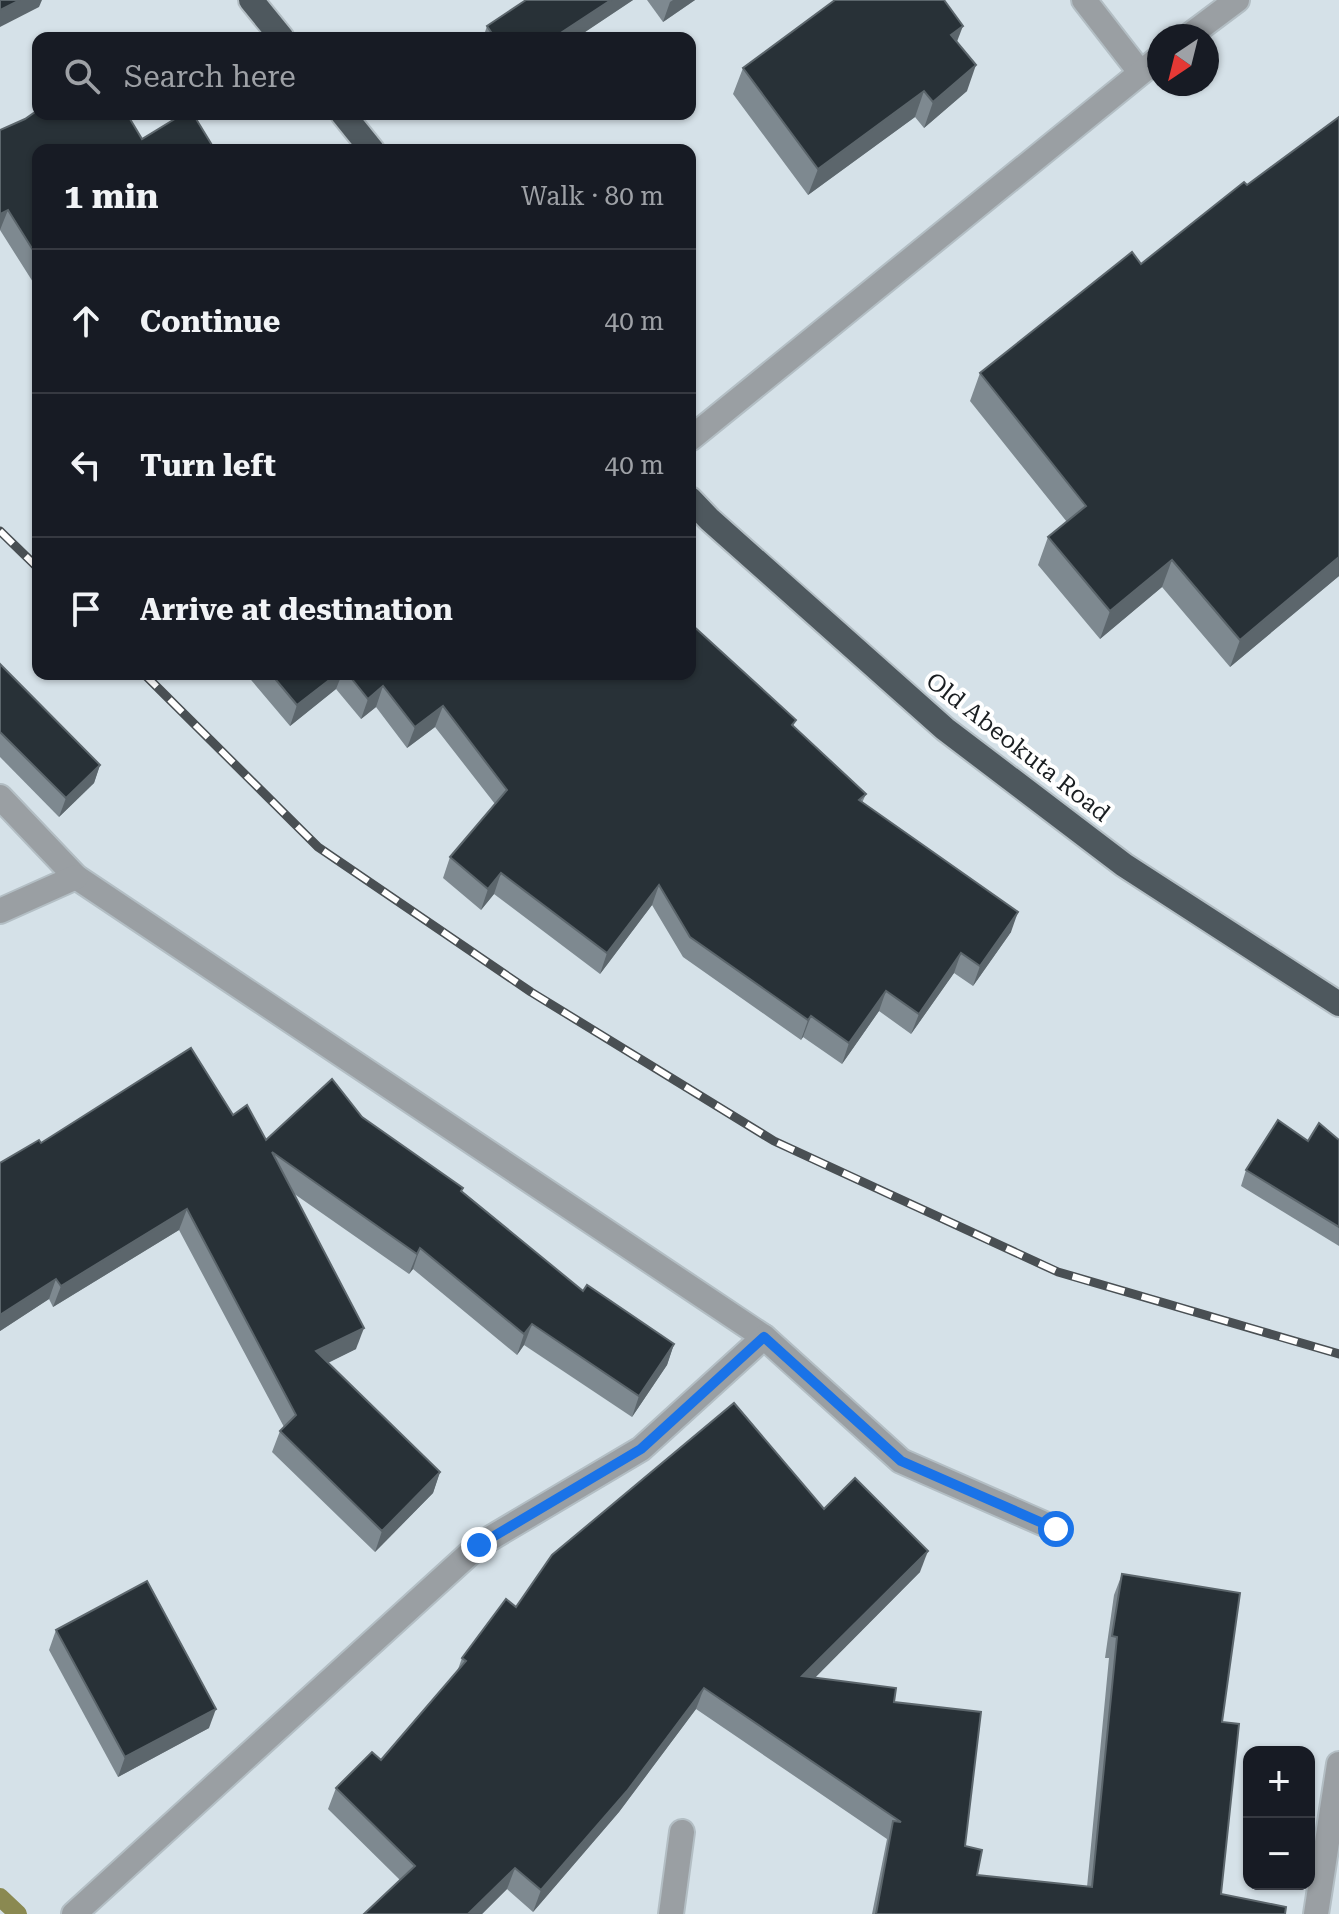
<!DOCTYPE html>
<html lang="en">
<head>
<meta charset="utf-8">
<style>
  :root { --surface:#171b24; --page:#20242c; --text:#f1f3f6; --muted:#9ea1a6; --line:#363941 }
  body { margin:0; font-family:"Roboto Serif",serif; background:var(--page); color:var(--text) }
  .controls { position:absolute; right:24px; bottom:24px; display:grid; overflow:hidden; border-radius:16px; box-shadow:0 2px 6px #0004 }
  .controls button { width:72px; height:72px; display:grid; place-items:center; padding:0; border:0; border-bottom:2px solid var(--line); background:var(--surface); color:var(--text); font:40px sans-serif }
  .compass { position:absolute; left:1147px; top:24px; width:72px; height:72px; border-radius:50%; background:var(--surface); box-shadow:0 2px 6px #0004; rotate:215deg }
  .stop { position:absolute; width:24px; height:24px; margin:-18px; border:6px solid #1a73e8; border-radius:50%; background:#fff }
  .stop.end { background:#1a73e8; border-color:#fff; box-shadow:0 2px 8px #0008 }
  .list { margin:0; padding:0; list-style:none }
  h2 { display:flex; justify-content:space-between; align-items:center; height:104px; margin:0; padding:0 32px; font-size:34px }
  h2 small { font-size:26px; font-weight:400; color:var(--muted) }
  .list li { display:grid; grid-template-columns:52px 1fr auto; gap:24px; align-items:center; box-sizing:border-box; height:144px; padding:0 32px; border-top:2px solid var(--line) }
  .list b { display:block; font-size:30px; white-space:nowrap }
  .list em { font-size:26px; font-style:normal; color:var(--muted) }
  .icon { flex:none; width:44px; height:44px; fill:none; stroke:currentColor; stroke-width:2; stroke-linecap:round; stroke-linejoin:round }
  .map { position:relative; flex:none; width:1339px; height:1914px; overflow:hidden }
  .search { position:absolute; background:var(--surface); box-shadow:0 2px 6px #0004; left:32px; top:32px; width:664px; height:88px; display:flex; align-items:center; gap:20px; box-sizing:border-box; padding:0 28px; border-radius:16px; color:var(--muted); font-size:30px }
  .panel { position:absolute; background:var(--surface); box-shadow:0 2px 6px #0004; left:32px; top:144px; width:664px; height:536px; border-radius:16px }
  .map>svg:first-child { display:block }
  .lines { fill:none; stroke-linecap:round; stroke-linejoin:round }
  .stream { stroke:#8a8951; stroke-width:18 }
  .street-casing { stroke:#b3bec4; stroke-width:28 }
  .highway-casing { stroke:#b3bec4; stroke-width:28 }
  .street { stroke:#9a9fa3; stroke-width:24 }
  .highway { stroke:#4e585e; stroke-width:24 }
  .rail-casing { stroke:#494f53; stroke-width:9 }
  .rail { stroke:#fff; stroke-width:6; stroke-dasharray:18; stroke-linecap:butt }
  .wall { fill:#7e8990 }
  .shaded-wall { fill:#5c666c }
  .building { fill:#283137; stroke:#5c666c; stroke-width:2 }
  .route { stroke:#1a73e8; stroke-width:10 }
  .labels { text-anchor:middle; stroke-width:8; stroke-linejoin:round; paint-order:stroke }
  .street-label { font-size:24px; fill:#1a1e21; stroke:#fff }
</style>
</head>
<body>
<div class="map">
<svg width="1339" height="1914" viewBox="0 0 1339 1914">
  <rect width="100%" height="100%" fill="#d5e1e8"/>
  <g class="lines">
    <path class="stream" d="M0 1897 18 1914"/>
    <g class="street-casing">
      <g id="street">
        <path d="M1084 0 1140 72"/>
        <path d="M1189 36 1237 0"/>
        <path d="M690 439 1159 58"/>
        <path d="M0 797 76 877 764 1337 901 1461 1056 1529"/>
        <path d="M0 911 76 877"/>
        <path d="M74 1914 479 1545 641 1449 764 1337"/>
        <path d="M671 1914 682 1832"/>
        <path d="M1316 1914 1339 1764"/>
      </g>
    </g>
    <g class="highway-casing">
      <g id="highway">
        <path d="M251 0 282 38"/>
        <path d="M343 114 372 150"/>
        <path d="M690 499 709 519 945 729 1124 865 1339 1004"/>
      </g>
    </g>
    <use href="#street" class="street"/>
    <use href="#highway" class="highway"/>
    <g class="rail-casing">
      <g id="rail">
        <path d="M0 531 38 568"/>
        <path d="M144 674 318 847 531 992 774 1141 1058 1272 1339 1354"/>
      </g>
    </g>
    <use href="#rail" class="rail"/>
  </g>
  <g class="wall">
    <path d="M526 0H633L576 38H483L487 26Z"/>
    <path d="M647 0H695L663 22Z"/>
    <path d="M957 42 967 91 924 128 915 117 808 195 733 94 743 68Z"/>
    <path d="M1339 117V576L1230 667 1162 587 1100 639 1038 565 1048 537 1067 522 970 401 980 373 1141 264Z"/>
    <path d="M0 130 142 139 215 150H38V290L0 230Z"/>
    <path d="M0 664 100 765 94 783 59 817 0 757Z"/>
    <path d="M246 674H690L796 720 793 726 866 794 862 803 1011 932 973 986 954 973 911 1034 879 1011 842 1064 803 1037 801 1040 683 957 652 905 600 974 494 894 481 910 443 878 450 857 495 804 435 727 407 748 376 707 361 719 336 689 290 726Z"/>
    <path d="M233 1115 266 1140 362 1117 463 1188 462 1191 583 1291 674 1344 667 1365 632 1417 524 1345 517 1355 413 1269 409 1274 293 1193 356 1349 328 1363 440 1472 433 1493 375 1552 272 1452 280 1431 284 1427 179 1230 53 1307 49 1299 0 1331V1163L41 1143Z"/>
    <path d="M1339 1140V1246L1241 1186 1246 1170 1308 1141Z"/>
    <path d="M824 1509 920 1572 814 1678 894 1702 965 1846 977 1875 1087 1887 1109 1658H1105L1114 1595 1122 1574 1222 1722 1221 1894 1285 1914H872L887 1839 696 1709 619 1812 533 1912 507 1889 482 1914H364L400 1880 328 1809 336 1788 381 1760 457 1672 462 1658 516 1607Z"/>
    <path d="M56 1630 209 1728 118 1777 49 1650Z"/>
  </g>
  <g class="shaded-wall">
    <path d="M20 0H42L39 7 0 27V10Z"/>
    <path d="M611 0H633L576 38H553Z"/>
    <path d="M673 0H695L663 22 670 2Z"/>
    <path d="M963 26 953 52 951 35Z"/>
    <path d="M976 65 967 91 924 128 933 102Z"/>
    <path d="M924 91 915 117 808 195 818 169Z"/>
    <path d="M8 210 0 230V214Z"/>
    <path d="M1339 557V576L1230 667 1240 640Z"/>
    <path d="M1172 560 1162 587 1100 639 1110 611Z"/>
    <path d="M337 674H342L336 689 290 726 297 705Z"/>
    <path d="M383 686 376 707 361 719 368 699Z"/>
    <path d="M443 706 435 727 407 748 415 727Z"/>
    <path d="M100 765 94 783 59 817 66 798Z"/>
    <path d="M501 873 494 894 481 910 488 889Z"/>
    <path d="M659 885 652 905 600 974 607 953Z"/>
    <path d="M1018 912 1011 932 973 986 980 966Z"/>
    <path d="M961 953 954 973 911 1034 919 1014Z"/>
    <path d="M886 991 879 1011 842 1064 849 1043Z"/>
    <path d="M811 1016 803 1037 801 1040 808 1020Z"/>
    <path d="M187 1209 179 1230 53 1307 61 1286Z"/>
    <path d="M420 1248 413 1269 409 1274 417 1254Z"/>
    <path d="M56 1279 49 1299 0 1331V1315Z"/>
    <path d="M532 1324 524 1345 517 1355 524 1334Z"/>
    <path d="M364 1328 356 1349 309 1372 316 1351Z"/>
    <path d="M674 1344 667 1365 632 1417 639 1396Z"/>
    <path d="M440 1472 433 1493 375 1552 382 1531Z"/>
    <path d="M928 1551 920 1572 795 1698 802 1676Z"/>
    <path d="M704 1688 696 1709 619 1812 533 1912 541 1890Z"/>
    <path d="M216 1709 209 1728 118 1777 125 1757Z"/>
    <path d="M515 1868 507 1889 482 1914H468Z"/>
  </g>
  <g class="building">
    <path d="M0 0H20L0 10Z"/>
    <path d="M526 0H611L553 38H495L487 26Z"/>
    <path d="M835 0H944L963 26 951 35 976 65 933 102 924 91 818 169 743 68Z"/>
    <path d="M38 110V114H127L142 139 183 114H193L215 150H38V258L8 210 0 214V130L25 119Z"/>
    <path d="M1339 117V557L1240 640 1172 560 1110 611 1048 537 1086 506 980 373 1132 252 1141 264 1244 182 1247 185Z"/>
    <path d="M690 623 796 720 792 725 866 794 859 800 1018 912 980 966 961 953 919 1014 886 991 849 1043 811 1016 808 1020 690 937 659 885 607 953 501 873 488 889 450 857 507 790 443 706 415 727 383 686 368 699 348 674H690Z"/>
    <path d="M0 664 100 765 66 798 0 732Z"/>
    <path d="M271 674H337L297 705Z"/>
    <path d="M191 1048 233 1115 247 1105 266 1140 332 1079 362 1117 463 1188 461 1191 583 1291 587 1285 674 1344 639 1396 532 1324 524 1334 420 1248 417 1254 272 1152 364 1328 316 1351 440 1472 382 1531 280 1431 296 1415 187 1209 61 1286 56 1279 0 1315V1163L39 1140 41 1143Z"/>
    <path d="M1278 1120 1308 1141 1319 1123 1339 1140V1227L1246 1170Z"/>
    <path d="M734 1403 824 1509 855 1478 928 1551 802 1676 896 1688 894 1702 981 1712 965 1846 982 1850 977 1875 1092 1887 1117 1637 1112 1636 1122 1574 1240 1593 1222 1722 1239 1724 1221 1894 1286 1907 1285 1914H876L893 1821 901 1822 704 1688 627 1791 541 1890 515 1868 468 1914H364L415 1866 336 1788 372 1752 381 1760 466 1661 462 1658 506 1599 516 1607 552 1555Z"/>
    <path d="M147 1581 216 1709 125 1757 56 1630Z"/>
  </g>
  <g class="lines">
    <path class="route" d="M479 1545 641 1449 764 1337 901 1461 1056 1529"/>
  </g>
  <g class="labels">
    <g class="street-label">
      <text transform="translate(1018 747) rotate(38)" y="8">Old Abeokuta Road</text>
    </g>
  </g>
</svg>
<div class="controls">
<button>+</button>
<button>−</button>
</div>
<svg class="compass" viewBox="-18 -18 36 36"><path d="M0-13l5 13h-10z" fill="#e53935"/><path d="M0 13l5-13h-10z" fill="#9ea1a6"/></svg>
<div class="stop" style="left:1056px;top:1529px"></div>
<div class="stop end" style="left:479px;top:1545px"></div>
<div class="search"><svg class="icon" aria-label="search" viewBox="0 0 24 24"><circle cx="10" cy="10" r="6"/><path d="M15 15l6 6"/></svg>Search here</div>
<section class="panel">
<h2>1 min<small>Walk · 80 m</small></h2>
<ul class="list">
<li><svg class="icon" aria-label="ahead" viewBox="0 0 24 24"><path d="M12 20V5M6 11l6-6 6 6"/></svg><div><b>Continue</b></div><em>40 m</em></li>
<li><svg class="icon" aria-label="left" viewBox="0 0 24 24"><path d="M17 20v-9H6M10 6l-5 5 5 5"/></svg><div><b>Turn left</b></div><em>40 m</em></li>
<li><svg class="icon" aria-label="arrive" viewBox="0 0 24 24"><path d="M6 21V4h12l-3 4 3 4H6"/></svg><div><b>Arrive at destination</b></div></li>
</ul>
</section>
</div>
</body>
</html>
